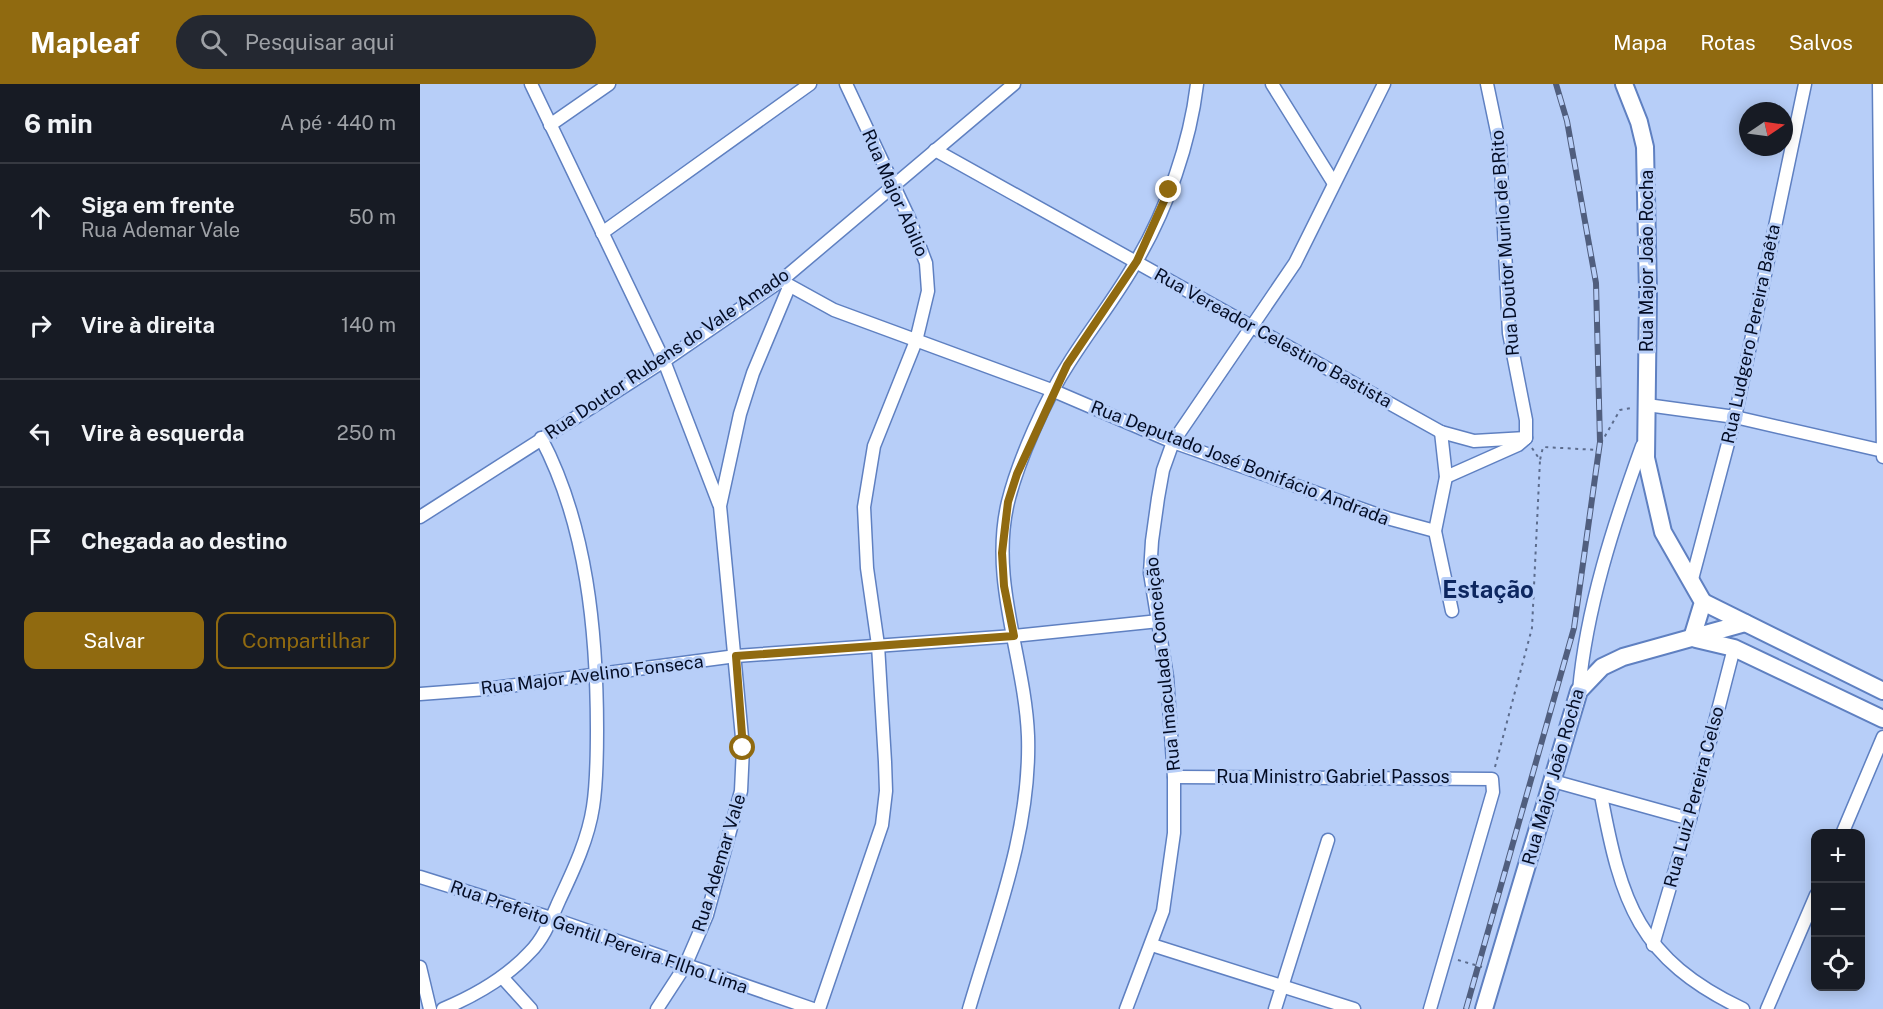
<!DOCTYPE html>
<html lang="pt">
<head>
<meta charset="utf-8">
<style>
  :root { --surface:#171b24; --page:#242831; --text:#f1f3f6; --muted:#9ea1a6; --line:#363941; --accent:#906a10 }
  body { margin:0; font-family:"Public Sans",sans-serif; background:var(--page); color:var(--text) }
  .controls { position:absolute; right:18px; bottom:18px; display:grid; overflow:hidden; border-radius:12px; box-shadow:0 3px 15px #0003 }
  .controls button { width:54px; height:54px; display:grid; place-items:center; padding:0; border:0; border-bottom:2px solid var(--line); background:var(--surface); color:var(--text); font:30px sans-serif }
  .compass { position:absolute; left:1319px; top:18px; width:54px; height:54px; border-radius:50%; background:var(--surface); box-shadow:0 3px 15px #0003; rotate:77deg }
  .stop { position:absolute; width:18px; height:18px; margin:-14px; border:4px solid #906a10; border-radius:50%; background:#fff }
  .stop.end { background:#906a10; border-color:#fff; box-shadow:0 2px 6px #0008 }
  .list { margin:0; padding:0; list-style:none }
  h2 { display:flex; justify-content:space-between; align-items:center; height:78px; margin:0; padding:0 24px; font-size:26px }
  h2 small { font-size:20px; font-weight:400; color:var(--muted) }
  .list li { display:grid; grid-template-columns:39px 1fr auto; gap:18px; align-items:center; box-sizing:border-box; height:108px; padding:0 24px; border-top:2px solid var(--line) }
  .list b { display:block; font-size:22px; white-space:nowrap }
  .list p { margin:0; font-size:20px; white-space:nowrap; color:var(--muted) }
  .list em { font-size:20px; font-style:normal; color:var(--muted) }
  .actions { display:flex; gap:12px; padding:18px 24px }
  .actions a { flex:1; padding:14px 0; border:2px solid var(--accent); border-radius:12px; text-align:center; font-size:21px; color:var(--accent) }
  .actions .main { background:var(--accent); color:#fff }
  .icon { flex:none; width:33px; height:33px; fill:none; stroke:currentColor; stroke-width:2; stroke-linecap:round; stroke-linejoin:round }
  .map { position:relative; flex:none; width:1463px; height:925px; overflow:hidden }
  header { display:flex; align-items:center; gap:36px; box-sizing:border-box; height:84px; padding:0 30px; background:var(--accent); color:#fff }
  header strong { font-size:28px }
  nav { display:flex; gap:33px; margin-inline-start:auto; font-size:21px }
  .search { width:420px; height:54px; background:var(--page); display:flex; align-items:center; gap:15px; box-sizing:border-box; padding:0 21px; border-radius:33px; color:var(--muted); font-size:22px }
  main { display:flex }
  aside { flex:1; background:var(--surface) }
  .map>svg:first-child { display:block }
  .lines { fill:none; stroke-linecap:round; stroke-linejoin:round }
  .street-casing { stroke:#5f80c1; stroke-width:15 }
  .secondary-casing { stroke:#5f80c1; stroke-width:20 }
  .path { stroke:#5c6c8d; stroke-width:2; stroke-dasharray:3 4.5; stroke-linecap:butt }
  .street { stroke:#fff; stroke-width:12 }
  .secondary { stroke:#fff; stroke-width:16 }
  .rail-casing { stroke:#505e7e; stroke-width:6 }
  .rail { stroke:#b7cef8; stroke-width:4; stroke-dasharray:11; stroke-linecap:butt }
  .route { stroke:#906a10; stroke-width:8 }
  .labels { text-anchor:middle; stroke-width:6; stroke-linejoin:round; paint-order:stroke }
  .street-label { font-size:18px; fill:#030c24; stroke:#b7cef8 }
  .district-label { font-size:24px; font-weight:bold; fill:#0d2760; stroke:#b7cef8 }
</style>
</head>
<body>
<header>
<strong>Mapleaf</strong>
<div class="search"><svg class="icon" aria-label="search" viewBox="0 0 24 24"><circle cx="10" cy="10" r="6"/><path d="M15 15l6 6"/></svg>Pesquisar aqui</div>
<nav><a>Mapa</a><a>Rotas</a><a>Salvos</a></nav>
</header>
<main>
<aside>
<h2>6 min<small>A pé · 440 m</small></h2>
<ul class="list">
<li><svg class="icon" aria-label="ahead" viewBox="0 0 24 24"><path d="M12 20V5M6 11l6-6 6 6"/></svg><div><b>Siga em frente</b><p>Rua Ademar Vale</p></div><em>50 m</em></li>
<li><svg class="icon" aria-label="right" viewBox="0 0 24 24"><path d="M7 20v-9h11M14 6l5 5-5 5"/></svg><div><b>Vire à direita</b></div><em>140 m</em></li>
<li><svg class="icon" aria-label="left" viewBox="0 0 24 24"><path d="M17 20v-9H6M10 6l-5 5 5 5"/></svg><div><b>Vire à esquerda</b></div><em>250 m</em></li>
<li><svg class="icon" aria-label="arrive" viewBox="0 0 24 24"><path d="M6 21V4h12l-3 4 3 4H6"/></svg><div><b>Chegada ao destino</b></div></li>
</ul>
<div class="actions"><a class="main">Salvar</a><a>Compartilhar</a></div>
</aside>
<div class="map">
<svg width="1463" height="925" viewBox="0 0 1463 925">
  <rect width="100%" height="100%" fill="#b7cef8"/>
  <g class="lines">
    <g class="street-casing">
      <g id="street">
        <path d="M111 0 244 277 299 420"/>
        <path d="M852 0 913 98"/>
        <path d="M1067 0 1080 62 1089 249 1106 336V354"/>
        <path d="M1459 0 1463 373"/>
        <path d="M130 41 189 0"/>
        <path d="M515 66 1021 348 1054 357 1106 354"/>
        <path d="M182 149 390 0"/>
        <path d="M365 199 414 226 634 307 753 358 967 434 1015 447"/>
        <path d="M1227 321 1315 333 1463 367"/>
        <path d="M1021 348 1026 393 1015 447 1032 527"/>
        <path d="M1026 393 1098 361 1105 355"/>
        <path d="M0 433 244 277 362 196 594 0"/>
        <path d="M1271 499 1315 333 1385 0"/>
        <path d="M1159 607C1166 525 1194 439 1222 362"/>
        <path d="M0 610 66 605 316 572 594 552 739 537"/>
        <path d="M754 693 1072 695 1073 708 1010 925"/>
        <path d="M1133 697 1270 735"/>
        <path d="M1181 711C1201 818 1218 875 1323 925"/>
        <path d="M1422 750 1463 653"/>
        <path d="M0 793 131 834 393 925"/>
        <path d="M732 861 934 925"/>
        <path d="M1233 861 1270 735 1314 564"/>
        <path d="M0 883 10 925"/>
        <path d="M82 893 111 925"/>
        <path d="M23 925C54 912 87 893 110 868 124 854 131 835 139 817 153 787 168 756 173 723 177 698 177 672 177 646 177 549 167 441 121 354"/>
        <path d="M237 925 265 882 287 831 321 707 323 664 300 422 320 330 333 289 369 203"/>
        <path d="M399 925 462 741 466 707 465 678 458 561 447 484 444 423 454 362 496 257 508 207 506 179 489 134 426 0"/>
        <path d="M549 925C575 836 611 747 608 652 605 574 569 497 588 418 598 377 626 314 649 279 671 244 697 212 717 176 747 125 770 59 777 0"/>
        <path d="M706 925 743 827 754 749V693L747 593 730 489 732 457 738 414 743 386 753 358 875 179 964 0"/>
        <path d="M855 925 908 756"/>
        <path d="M1347 925 1396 811"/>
      </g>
    </g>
    <g class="secondary-casing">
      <g id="secondary">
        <path d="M1204 0 1219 38 1225 63 1228 209 1226 374 1243 448 1283 518 1272 554"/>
        <path d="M1283 518 1463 607"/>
        <path d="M1276 555 1314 564 1463 635"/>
        <path d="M1064 925 1159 607 1182 583 1203 573 1325 539"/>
      </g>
    </g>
    <g class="path">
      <path d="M1112 364 1120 376 1123 363 1177 366 1200 326 1211 324"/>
      <path d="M1075 683 1112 544 1120 376"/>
      <path d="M1038 876 1062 883"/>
    </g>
    <use href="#street" class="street"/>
    <use href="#secondary" class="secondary"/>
    <g class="rail-casing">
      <path id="rail" d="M1046 925 1154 544 1180 358 1176 199 1147 37 1136 0"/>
    </g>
    <use href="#rail" class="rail"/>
  </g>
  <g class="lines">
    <path class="route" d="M323 664 316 572 594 552 584 502 582 469 588 418 597 390 647 281 717 177 749 106"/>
  </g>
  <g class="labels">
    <g class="street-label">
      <text transform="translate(475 109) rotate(66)" y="6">Rua Major Abilio</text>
      <text transform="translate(1085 159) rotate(-94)" y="6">Rua Doutor Murilo de BRito</text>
      <text transform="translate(1227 177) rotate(-90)" y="6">Rua Major João Rocha</text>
      <text transform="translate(1331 250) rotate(-78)" y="6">Rua Ludgero Pereira Baêta</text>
      <text transform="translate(853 254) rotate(29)" y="6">Rua Vereador Celestino Bastista</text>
      <text transform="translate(247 270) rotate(-34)" y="6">Rua Doutor Rubens do Vale Amado</text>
      <text transform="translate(820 379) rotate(21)" y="6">Rua Deputado José Bonifácio Andrada</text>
      <text transform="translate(743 580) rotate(-96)" y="6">Rua Imaculada Conceição</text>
      <text transform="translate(172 591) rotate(-7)" y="6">Rua Major Avelino Fonseca</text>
      <text x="913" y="699">Rua Ministro Gabriel Passos</text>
      <text transform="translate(1133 693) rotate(-74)" y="6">Rua Major João Rocha</text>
      <text transform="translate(1274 713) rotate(-75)" y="6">Rua Luiz Pereira Celso</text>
      <text transform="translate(299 779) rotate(-73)" y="6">Rua Ademar Vale</text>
      <text transform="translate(179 853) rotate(19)" y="6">Rua Prefeito Gentil Pereira FIlho Lima</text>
    </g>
    <g class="district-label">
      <text x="1068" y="514">Estação</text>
    </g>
  </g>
</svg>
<div class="controls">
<button>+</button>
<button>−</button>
<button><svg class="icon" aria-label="locate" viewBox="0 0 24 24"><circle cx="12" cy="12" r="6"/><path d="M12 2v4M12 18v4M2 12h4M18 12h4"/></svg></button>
</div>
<svg class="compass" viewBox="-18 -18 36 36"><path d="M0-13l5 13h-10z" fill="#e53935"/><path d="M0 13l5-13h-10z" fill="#9ea1a6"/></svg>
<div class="stop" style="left:323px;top:664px"></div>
<div class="stop end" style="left:749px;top:106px"></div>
</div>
</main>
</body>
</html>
